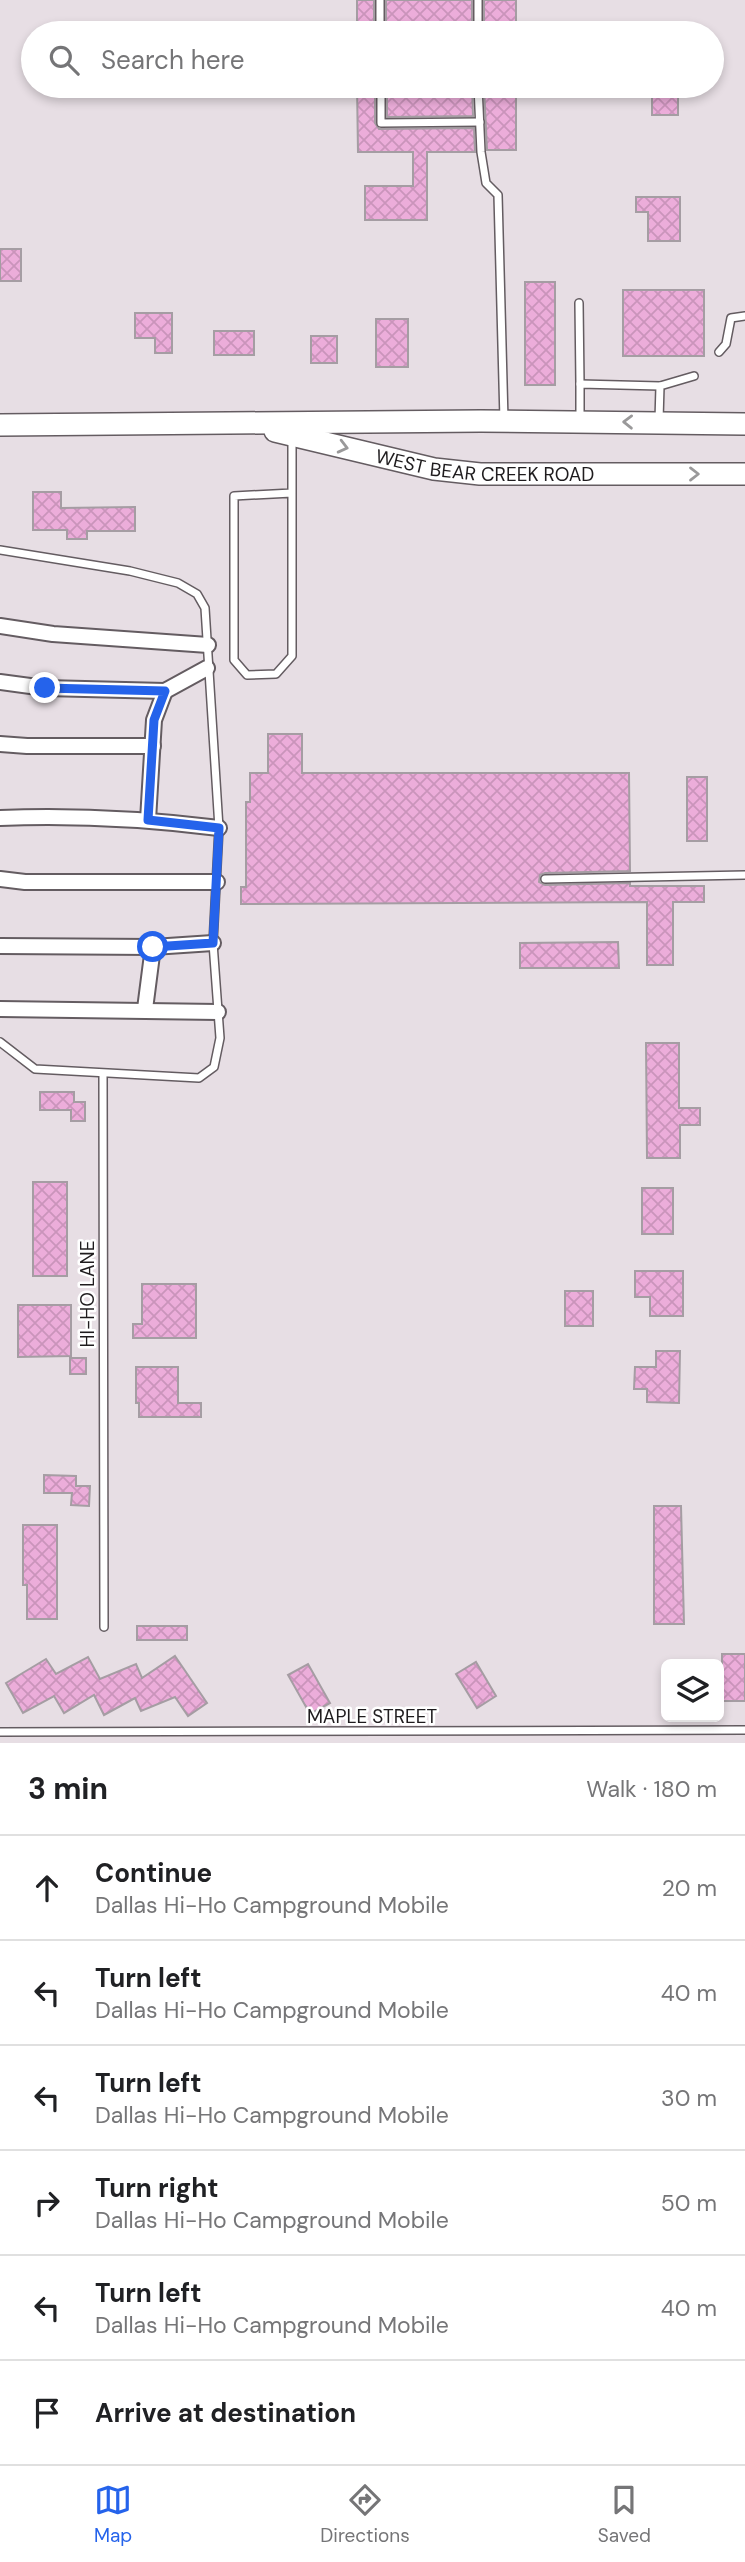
<!DOCTYPE html>
<html lang="en">
<head>
<meta charset="utf-8">
<style>
  :root { --surface:#fff; --page:#f6f6f6; --text:#202124; --muted:#757577; --line:#e0e0e0; --accent:#2563eb }
  body { margin:0; font-family:"DM Sans",sans-serif; background:var(--page); color:var(--text) }
  .controls { position:absolute; right:21px; bottom:21px; display:grid; overflow:hidden; border-radius:10px; box-shadow:0 4px 10px #0003 }
  .controls button { width:63px; height:63px; display:grid; place-items:center; padding:0; border:0; border-bottom:2px solid var(--line); background:var(--surface); color:var(--text); font:35px sans-serif }
  .stop { position:absolute; width:21px; height:21px; margin:-16px; border:5px solid #2563eb; border-radius:50%; background:#fff }
  .stop.end { background:#2563eb; border-color:#fff; box-shadow:0 2px 7px #0008 }
  .list { margin:0; padding:0; list-style:none }
  h2 { display:flex; justify-content:space-between; align-items:center; height:91px; margin:0; padding:0 28px; font-size:30px }
  h2 small { font-size:23px; font-weight:400; color:var(--muted) }
  .list li { display:grid; grid-template-columns:46px 1fr auto; gap:21px; align-items:center; box-sizing:border-box; height:105px; padding:0 28px; border-top:2px solid var(--line) }
  .list b { display:block; font-size:26px; white-space:nowrap }
  .list p { margin:0; font-size:23px; white-space:nowrap; color:var(--muted) }
  .list em { font-size:23px; font-style:normal; color:var(--muted) }
  .icon { flex:none; width:38px; height:38px; fill:none; stroke:currentColor; stroke-width:2; stroke-linecap:round; stroke-linejoin:round }
  .map { position:relative; flex:none; width:745px; height:1743px; overflow:hidden }
  .search { position:absolute; background:var(--surface); box-shadow:0 4px 10px #0003; left:21px; right:21px; top:21px; height:77px; display:flex; align-items:center; gap:18px; box-sizing:border-box; padding:0 24px; border-radius:38px; color:var(--muted); font-size:26px }
  .sheet { height:721px; background:var(--surface) }
  nav { display:flex; justify-content:space-around; align-items:center; box-sizing:border-box; height:98px; border-top:2px solid var(--line); background:var(--surface); font-size:19px; color:var(--muted) }
  nav a { display:grid; justify-items:center; gap:4px }
  nav .on { color:var(--accent) }
  .map>svg:first-child { display:block }
  .building { fill:url(#building-cross-hatch); stroke:#a59da3; stroke-width:2 }
  .lines { fill:none; stroke-linecap:round; stroke-linejoin:round }
  .lane-casing { stroke:#645c61; stroke-width:10 }
  .street-casing { stroke:#645c61; stroke-width:18 }
  .secondary-casing { stroke:#645c61; stroke-width:24 }
  .lane { stroke:#fff; stroke-width:7 }
  .street { stroke:#fff; stroke-width:14 }
  .secondary { stroke:#fff; stroke-width:21 }
  .oneway { stroke:#9a999a }
  .route { stroke:#2563eb; stroke-width:9 }
  .labels { text-anchor:middle; stroke-width:5; stroke-linejoin:round; paint-order:stroke }
  .street-label { font-size:19px; fill:#1f1c1e; stroke:#fff }
</style>
</head>
<body>
<div class="map">
<svg width="745" height="1743" viewBox="0 0 745 1743">
  <defs>
    <pattern id="building-cross-hatch" width="8" height="8" patternUnits="userSpaceOnUse" patternTransform="scale(1.75)"><rect width="8" height="8" fill="#ecadda"/><path d="M0 0l8 8M0 8l8-8" fill="none" stroke="#ca94bb"/></pattern>
  </defs>
  <rect width="100%" height="100%" fill="#e7dee4"/>
  <g class="building">
    <rect x="357" y="0" width="17" height="33"/>
    <rect x="386" y="0" width="86" height="33"/>
    <rect x="484" y="0" width="32" height="33"/>
    <path d="M357 86H375V123L379 129 474 128 475 152H427V220H365V186H413V152H358Z"/>
    <path d="M387 86H472L473 116 387 117Z"/>
    <path d="M484 86H516V150H487Z"/>
    <rect x="652" y="86" width="26" height="29"/>
    <path d="M636 197H680V241H648V212H636Z"/>
    <rect x="0" y="249" width="21" height="32"/>
    <rect x="525" y="282" width="30" height="103"/>
    <rect x="623" y="290" width="81" height="66"/>
    <path d="M135 313H172V353H155V338H135Z"/>
    <rect x="376" y="319" width="32" height="48"/>
    <rect x="214" y="331" width="40" height="24"/>
    <rect x="311" y="336" width="26" height="27"/>
    <path d="M33 492H61V508L135 507V531H87V539H67V530H33Z"/>
    <path d="M268 734H302V773H629L630 871 545 873 540 875 539 882 545 885 630 883V886H704V902H673V965H647V902L241 904V887H246V802H250V773H268Z"/>
    <rect x="687" y="777" width="20" height="64"/>
    <path d="M618 942 619 968H520V943Z"/>
    <path d="M646 1043H679V1108H700V1125H680V1158H647Z"/>
    <path d="M40 1092H74V1102H85V1121H71V1110H40Z"/>
    <rect x="33" y="1182" width="34" height="94"/>
    <rect x="642" y="1188" width="31" height="46"/>
    <path d="M635 1271H683V1316H650V1297H635Z"/>
    <path d="M142 1284H196V1338H133V1324H142Z"/>
    <rect x="565" y="1291" width="28" height="35"/>
    <path d="M18 1305H71V1356L18 1357Z"/>
    <path d="M656 1351H680L679 1403 647 1402V1389H634L635 1367H656Z"/>
    <rect x="70" y="1358" width="16" height="16"/>
    <path d="M136 1367H178V1403H201V1417H139V1403H136Z"/>
    <path d="M44 1475 76 1476V1486H90L89 1506 71 1505 72 1493H44Z"/>
    <path d="M654 1506H681L684 1624H654Z"/>
    <path d="M23 1525H57V1619H27V1585H23Z"/>
    <rect x="137" y="1626" width="50" height="14"/>
    <rect x="722" y="1654" width="23" height="47"/>
    <path d="M175 1656 207 1703 188 1716 175 1697 141 1711 135 1698 104 1715 94 1695 64 1713 54 1696 23 1713 6 1683 46 1659 56 1674 88 1657 100 1679 136 1664 142 1678Z"/>
    <path d="M476 1662 496 1696 477 1708 456 1674Z"/>
    <path d="M308 1664 330 1703 310 1714 288 1675Z"/>
  </g>
  <g class="lines">
    <g class="lane-casing">
      <g id="lane">
        <path d="M380 0V33"/>
        <path d="M478 0V33"/>
        <path d="M381 86V123L480 122"/>
        <path d="M478 86 481 152 486 183 498 195 504 420"/>
        <path d="M579 303 580 384"/>
        <path d="M719 352 726 344 731 318 745 316"/>
        <path d="M580 418V384L660 386"/>
        <path d="M659 420 660 386 694 376"/>
        <path d="M292 438V656L276 674 247 675 234 660V496L292 493"/>
        <path d="M0 550 130 571 178 583 197 594 205 608 219 828 213 943 220 1038 214 1067 199 1078 35 1069 0 1042"/>
        <path d="M545 879 745 875"/>
        <path d="M103 1074 104 1627"/>
        <path d="M0 1732 745 1730"/>
      </g>
    </g>
    <g class="street-casing">
      <g id="street">
        <path d="M0 626 53 634 208 645"/>
        <path d="M0 682 45 688 165 691 207 668"/>
        <path d="M0 744 27 746H153"/>
        <path d="M0 818C74 815 146 819 219 828"/>
        <path d="M148 820 154 720 165 691"/>
        <path d="M0 879 25 882H217"/>
        <path d="M0 946 153 947 213 943"/>
        <path d="M0 1009 218 1012"/>
        <path d="M145 1009 153 947"/>
      </g>
    </g>
    <g class="secondary-casing">
      <g id="secondary">
        <path d="M0 425 481 421 745 424"/>
        <path id="s1" d="M275 431 434 469 480 474H745"/>
      </g>
    </g>
    <use href="#lane" class="lane"/>
    <use href="#street" class="street"/>
    <use href="#secondary" class="secondary"/>
  </g>
  <defs><path id="oneway-chevron" d="M-2-3.5L2.5 0L-2 3.5" fill="none" stroke-width="1.6" stroke-linecap="round" stroke-linejoin="round" transform="scale(1.75)"/></defs>
  <g class="oneway">
    <use href="#oneway-chevron" transform="translate(628 422) rotate(-179)"/>
    <use href="#oneway-chevron" transform="translate(343 447) rotate(14)"/>
    <use href="#oneway-chevron" transform="translate(694 474)"/>
  </g>
  <g class="lines">
    <path class="route" d="M45 688 165 691 154 720 148 820 219 828 213 943 153 947"/>
  </g>
  <g class="labels">
    <g class="street-label">
      <text dy="7" stroke="none"><textPath href="#s1" startOffset="214">WEST BEAR CREEK ROAD</textPath></text>
      <text transform="translate(87 1294) rotate(-90)" y="7">HI-HO LANE</text>
      <text x="372" y="1723">MAPLE STREET</text>
    </g>
  </g>
</svg>
<div class="controls">
<button><svg class="icon" aria-label="layers" viewBox="0 0 24 24"><path d="M12 4l9 5-9 5-9-5zM3 14l9 5 9-5"/></svg></button>
</div>
<div class="stop" style="left:153px;top:947px"></div>
<div class="stop end" style="left:45px;top:688px"></div>
<div class="search"><svg class="icon" aria-label="search" viewBox="0 0 24 24"><circle cx="10" cy="10" r="6"/><path d="M15 15l6 6"/></svg>Search here</div>
</div>
<section class="sheet">
<h2>3 min<small>Walk · 180 m</small></h2>
<ul class="list">
<li><svg class="icon" aria-label="ahead" viewBox="0 0 24 24"><path d="M12 20V5M6 11l6-6 6 6"/></svg><div><b>Continue</b><p>Dallas Hi-Ho Campground Mobile</p></div><em>20 m</em></li>
<li><svg class="icon" aria-label="left" viewBox="0 0 24 24"><path d="M17 20v-9H6M10 6l-5 5 5 5"/></svg><div><b>Turn left</b><p>Dallas Hi-Ho Campground Mobile</p></div><em>40 m</em></li>
<li><svg class="icon" aria-label="left" viewBox="0 0 24 24"><path d="M17 20v-9H6M10 6l-5 5 5 5"/></svg><div><b>Turn left</b><p>Dallas Hi-Ho Campground Mobile</p></div><em>30 m</em></li>
<li><svg class="icon" aria-label="right" viewBox="0 0 24 24"><path d="M7 20v-9h11M14 6l5 5-5 5"/></svg><div><b>Turn right</b><p>Dallas Hi-Ho Campground Mobile</p></div><em>50 m</em></li>
<li><svg class="icon" aria-label="left" viewBox="0 0 24 24"><path d="M17 20v-9H6M10 6l-5 5 5 5"/></svg><div><b>Turn left</b><p>Dallas Hi-Ho Campground Mobile</p></div><em>40 m</em></li>
<li><svg class="icon" aria-label="arrive" viewBox="0 0 24 24"><path d="M6 21V4h12l-3 4 3 4H6"/></svg><div><b>Arrive at destination</b></div></li>
</ul>
</section>
<nav>
<a class="on"><svg class="icon" aria-label="map" viewBox="0 0 24 24"><path d="M3 6l6-2 6 2 6-2v14l-6 2-6-2-6 2zM9 4v14M15 6v14"/></svg>Map</a>
<a><svg class="icon" aria-label="directions" viewBox="0 0 24 24"><path d="M12 3l9 9-9 9-9-9zM9 14v-3h6M13 9l2 2-2 2"/></svg>Directions</a>
<a><svg class="icon" aria-label="saved" viewBox="0 0 24 24"><path d="M7 4h10v16l-5-4-5 4z"/></svg>Saved</a>
</nav>
</body>
</html>
